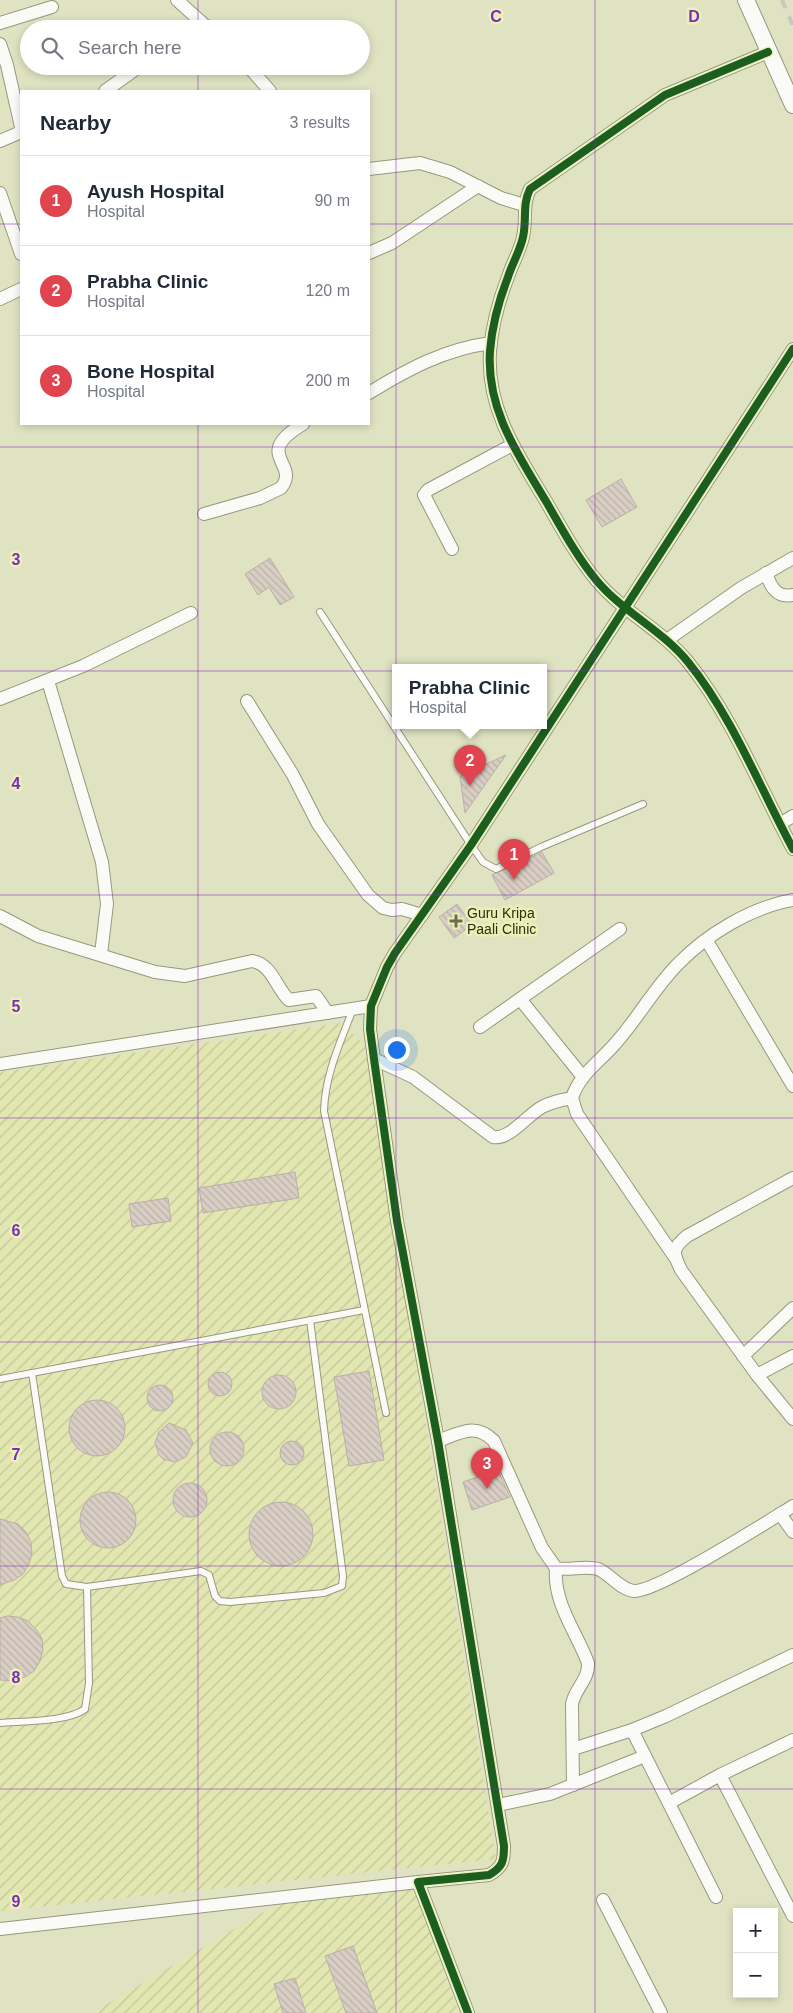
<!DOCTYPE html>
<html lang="en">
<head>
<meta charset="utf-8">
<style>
  :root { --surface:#fff; --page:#f2f2f3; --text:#1f2937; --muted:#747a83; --line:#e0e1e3; --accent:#ea580c }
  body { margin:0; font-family:Helvetica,sans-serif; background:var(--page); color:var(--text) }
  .controls { position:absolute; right:15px; bottom:15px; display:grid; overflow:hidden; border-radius:0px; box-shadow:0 2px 8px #0003 }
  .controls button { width:45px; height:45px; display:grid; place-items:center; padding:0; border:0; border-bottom:1px solid var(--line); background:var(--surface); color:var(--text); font:25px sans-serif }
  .you { position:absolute; left:396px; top:1049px; width:18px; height:18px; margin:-12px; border:4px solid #fff; border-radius:50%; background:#1a73e8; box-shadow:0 0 0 8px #1a73e833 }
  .badge { display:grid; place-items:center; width:32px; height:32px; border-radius:50%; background:var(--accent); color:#fff; font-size:16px; font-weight:700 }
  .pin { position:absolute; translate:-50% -41px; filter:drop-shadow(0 1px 2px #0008) }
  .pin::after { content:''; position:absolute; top:26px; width:18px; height:15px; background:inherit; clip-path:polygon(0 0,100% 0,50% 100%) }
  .popup { position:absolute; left:392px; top:664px; width:155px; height:65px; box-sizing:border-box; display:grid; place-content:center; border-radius:0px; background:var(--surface); filter:drop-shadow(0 1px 4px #0005); font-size:16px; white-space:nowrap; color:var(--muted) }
  .popup b { font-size:19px; color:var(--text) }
  .popup::after { content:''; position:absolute; left:50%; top:100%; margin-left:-10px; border:10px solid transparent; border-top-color:var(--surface) }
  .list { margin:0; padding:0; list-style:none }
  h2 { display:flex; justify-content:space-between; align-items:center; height:65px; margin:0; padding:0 20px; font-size:21px }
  h2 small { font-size:16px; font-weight:400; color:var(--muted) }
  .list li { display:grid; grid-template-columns:32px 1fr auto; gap:15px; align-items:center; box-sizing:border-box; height:90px; padding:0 20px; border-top:1px solid var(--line) }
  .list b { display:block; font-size:19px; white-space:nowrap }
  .list p { margin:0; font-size:16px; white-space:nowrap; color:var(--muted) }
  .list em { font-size:16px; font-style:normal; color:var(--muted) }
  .icon { flex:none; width:28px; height:28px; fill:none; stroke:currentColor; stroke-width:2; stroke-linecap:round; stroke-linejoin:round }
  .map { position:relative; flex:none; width:793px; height:2013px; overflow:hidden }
  .search { position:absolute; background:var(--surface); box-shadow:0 2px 8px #0003; left:20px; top:20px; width:350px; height:55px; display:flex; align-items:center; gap:12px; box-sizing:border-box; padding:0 18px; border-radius:28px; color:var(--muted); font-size:19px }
  .panel { position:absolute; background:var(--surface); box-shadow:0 2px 8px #0003; left:20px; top:90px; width:350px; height:335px; border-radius:0px }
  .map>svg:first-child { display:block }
  .industrial { fill:url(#industrial-furrows) }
  .building { fill:url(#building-back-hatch); stroke:#bab0a5 }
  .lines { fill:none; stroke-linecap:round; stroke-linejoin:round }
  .service-casing { stroke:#96987e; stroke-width:8 }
  .minor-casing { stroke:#96987e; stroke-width:14 }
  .tertiary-casing { stroke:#96987e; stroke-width:18 }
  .service { stroke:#fafbf6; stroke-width:6 }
  .minor { stroke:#fafbf6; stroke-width:12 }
  .tertiary { stroke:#fafbf6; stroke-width:16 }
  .rail { stroke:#c7c9bf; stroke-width:4; stroke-dasharray:9 9; stroke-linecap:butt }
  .cycleway-casing { stroke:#ebf1b4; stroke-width:11 }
  .cycleway { stroke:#1b5e20; stroke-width:8 }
  .grid { fill:none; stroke:#7b2cbf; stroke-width:1; stroke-opacity:0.55 }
  .poi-dot { fill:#6b6d52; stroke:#ebf1b4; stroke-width:2 }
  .labels { text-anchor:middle; stroke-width:5; stroke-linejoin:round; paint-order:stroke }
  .poi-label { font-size:14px; fill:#2c2e16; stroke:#ebf1b4; text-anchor:start }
  .grid-label { font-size:16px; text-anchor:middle; font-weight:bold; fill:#7b2cbf; stroke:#ebf1b4; stroke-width:5; stroke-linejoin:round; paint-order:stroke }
</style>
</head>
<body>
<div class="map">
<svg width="793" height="2013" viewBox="0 0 793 2013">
  <defs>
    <pattern id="industrial-furrows" width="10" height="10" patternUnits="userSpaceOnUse" patternTransform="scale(1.25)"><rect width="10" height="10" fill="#e2e7b2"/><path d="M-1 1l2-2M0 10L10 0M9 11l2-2" fill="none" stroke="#c2c698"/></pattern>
    <pattern id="building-back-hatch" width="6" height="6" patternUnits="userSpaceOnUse" patternTransform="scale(1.25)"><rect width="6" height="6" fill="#d9cec4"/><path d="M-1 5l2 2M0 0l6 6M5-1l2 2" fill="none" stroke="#bab1a8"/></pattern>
  </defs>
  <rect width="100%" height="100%" fill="#e0e3c2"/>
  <g class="industrial">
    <path d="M341 1023 365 1046 496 1859 0 1911V1072Z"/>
    <path d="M414 1887 459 2013H92L280 1902Z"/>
  </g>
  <g class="building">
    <path d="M621 479 637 507 602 527 586 500Z"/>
    <path d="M270 558 294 597 280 605 269 587 258 595 245 574Z"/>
    <path d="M506 755 465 813 460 776Z"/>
    <path d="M542 852 554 873 505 900 492 875Z"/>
    <path d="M457 904 472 925 454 938 439 917Z"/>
    <path d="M295 1172 299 1198 203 1213 199 1188Z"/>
    <path d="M168 1198 171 1221 132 1227 129 1204Z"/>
    <path d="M369 1371 384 1460 349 1466 334 1377Z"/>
    <circle cx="220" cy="1384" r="12"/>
    <circle cx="279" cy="1392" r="17"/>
    <circle cx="160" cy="1398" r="13"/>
    <circle cx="97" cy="1428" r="28"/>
    <path d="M169 1423 186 1430 193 1443 186 1457 175 1462 163 1459 159 1455 155 1443 159 1432Z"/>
    <circle cx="227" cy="1449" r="17"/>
    <circle cx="292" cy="1453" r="12"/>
    <path d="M498 1470 510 1497 472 1510 463 1482Z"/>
    <circle cx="190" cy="1500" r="17"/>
    <circle cx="108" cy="1520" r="28"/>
    <circle cx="281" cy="1534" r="32"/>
    <path d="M0 1519 18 1524 26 1532 31 1542 32 1553 29 1564 23 1574 14 1580 0 1585Z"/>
    <path d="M7 1616 18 1617 28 1621 36 1629 42 1639 43 1650 40 1661 34 1671 25 1677 14 1681 0 1680V1618Z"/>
    <path d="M353 1946 377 2013H346L325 1956Z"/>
    <path d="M295 1978 306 2013H283L274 1984Z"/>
  </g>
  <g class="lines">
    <g class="service-casing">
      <g id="service">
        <path d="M320 612 471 845 483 862 496 869 502 866 541 847 643 804"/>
        <path d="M353 1009C340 1043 325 1075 324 1111L386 1413"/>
        <path d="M32 1373 62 1576 66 1584 87 1587"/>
        <path d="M0 1379 364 1310"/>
        <path d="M0 1723C22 1721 68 1722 85 1709L89 1683 87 1587 201 1571 209 1575 215 1596 220 1601 230 1602 324 1593 342 1586 343 1576 310 1320"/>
      </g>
    </g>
    <g class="minor-casing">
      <g id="minor">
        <path d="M177 0 209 29"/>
        <path d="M0 23 52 7"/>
        <path d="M0 44 7 65 21 127"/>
        <path d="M768 52 665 95 530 189C522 205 527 220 523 237 520 251 512 264 508 277 499 300 492 326 490 351 486 410 519 456 547 503 562 529 577 557 597 581 623 612 662 630 688 662 732 716 760 788 793 849"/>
        <path d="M248 66 270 91"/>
        <path d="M105 91 140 66"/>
        <path d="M0 141 21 132"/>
        <path d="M369 169 420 163 450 172 501 198 524 205"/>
        <path d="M0 193 21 254"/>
        <path d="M369 253 392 243 478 186"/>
        <path d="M0 299 21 289"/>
        <path d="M369 393C408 369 445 349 491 343"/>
        <path d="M204 514 260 498 281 488C301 463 251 455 303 424"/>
        <path d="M452 549 424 495 428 490 512 445"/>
        <path d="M766 573C771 587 776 598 793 595"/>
        <path d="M667 640 741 588 793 558"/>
        <path d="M48 681 102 862 107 904 101 954"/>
        <path d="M0 699 83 666 191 613"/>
        <path d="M247 701 293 775 318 824 368 895 383 908 392 910 402 909 422 915"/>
        <path d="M780 824 793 816"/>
        <path d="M0 916 38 936 155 972 185 976 252 961C272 964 276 988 289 1000L316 996 328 1013"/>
        <path d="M707 941 793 1086"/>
        <path d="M520 999 583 1077"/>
        <path d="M480 1027 620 929"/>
        <path d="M374 1059 413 1077 493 1137C510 1140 527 1115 542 1107 551 1102 561 1100 572 1098"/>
        <path d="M0 1064 371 1006"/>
        <path d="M793 1178 687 1236C671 1249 673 1253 681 1270L757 1375 793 1419"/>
        <path d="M674 1256 577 1114 572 1098C579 1075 599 1062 614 1045 637 1020 654 988 678 964 707 934 752 907 793 900"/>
        <path d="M743 1356 793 1308"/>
        <path d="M757 1375 793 1356"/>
        <path d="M438 1441C460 1433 475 1422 494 1441L542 1548 556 1568C569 1571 585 1565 598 1569 610 1574 621 1590 634 1591 657 1592 767 1522 793 1506"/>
        <path d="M780 1514 793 1532"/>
        <path d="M556 1568C553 1603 576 1631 588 1663 589 1680 575 1688 572 1704L573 1785"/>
        <path d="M632 1730 716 1897"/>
        <path d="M573 1749 632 1730 666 1716 793 1655"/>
        <path d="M720 1775 793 1916"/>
        <path d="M669 1803 720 1775 793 1740"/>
        <path d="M498 1805 550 1794 645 1756"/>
        <path d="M603 1900 661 2013"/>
        <path d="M0 1929 418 1882"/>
        <path d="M468 2013 418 1882 489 1875C503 1867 504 1861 504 1846L438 1441 397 1221 374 1059 370 1029 371 1006 387 967 395 953 471 845 793 349"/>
      </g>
    </g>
    <g class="tertiary-casing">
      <path id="tertiary" d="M746 0 793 105"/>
    </g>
    <use href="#service" class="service"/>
    <use href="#minor" class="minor"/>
    <use href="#tertiary" class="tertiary"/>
    <path class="rail" d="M782 0 793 26"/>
    <g class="cycleway-casing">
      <g id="cycleway">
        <path d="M768 52 665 95 530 189C522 205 527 220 523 237 520 251 512 264 508 277 499 300 492 326 490 351 486 410 519 456 547 503 562 529 577 557 597 581 623 612 662 630 688 662 732 716 760 788 793 849"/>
        <path d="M468 2013 418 1882 489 1875C503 1867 504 1861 504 1846L438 1441 397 1221 374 1059 370 1029 371 1006 387 967 395 953 471 845 793 349"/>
      </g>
    </g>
    <use href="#cycleway" class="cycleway"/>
  </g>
  <path class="grid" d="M198 0V29M396 0V2013M595 0V2013M198 66V91M0 224H21M369 224H793M198 424V2013M0 447H793M0 671H793M0 895H793M0 1118H793M0 1342H793M0 1566H793M0 1789H793"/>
  <path class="poi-dot" d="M453.5 913.5h5v5h5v5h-5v5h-5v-5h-5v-5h5z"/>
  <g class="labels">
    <g class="poi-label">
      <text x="467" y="918">Guru Kripa<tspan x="467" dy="16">Paali Clinic</tspan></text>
    </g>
  </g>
  <g class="grid-label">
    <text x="496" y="22">C</text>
    <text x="694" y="22">D</text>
    <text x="16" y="565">3</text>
    <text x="16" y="789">4</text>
    <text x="16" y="1012">5</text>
    <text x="16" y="1236">6</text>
    <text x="16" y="1460">7</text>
    <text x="16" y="1683">8</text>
    <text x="16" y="1907">9</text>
  </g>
</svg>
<div class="controls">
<button>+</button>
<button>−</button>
</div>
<div class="you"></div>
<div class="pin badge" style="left:514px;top:880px;background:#e0444e">1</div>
<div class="pin badge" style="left:470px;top:786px;background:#e0444e">2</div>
<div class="popup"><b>Prabha Clinic</b>Hospital</div>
<div class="pin badge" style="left:487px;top:1489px;background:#e0444e">3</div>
<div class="search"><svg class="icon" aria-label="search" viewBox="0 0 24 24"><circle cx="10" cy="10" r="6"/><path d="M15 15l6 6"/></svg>Search here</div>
<section class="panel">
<h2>Nearby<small>3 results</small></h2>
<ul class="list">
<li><span class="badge" style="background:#e0444e">1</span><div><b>Ayush Hospital</b><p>Hospital</p></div><em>90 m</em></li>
<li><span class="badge" style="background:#e0444e">2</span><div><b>Prabha Clinic</b><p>Hospital</p></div><em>120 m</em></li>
<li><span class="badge" style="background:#e0444e">3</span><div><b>Bone Hospital</b><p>Hospital</p></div><em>200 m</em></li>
</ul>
</section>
</div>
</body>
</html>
